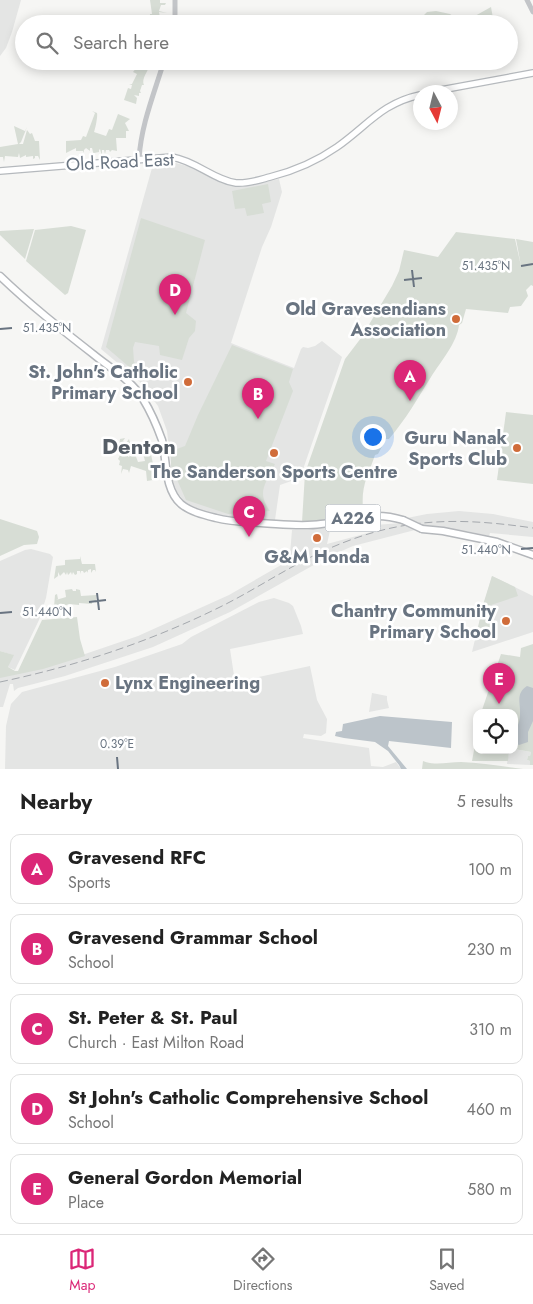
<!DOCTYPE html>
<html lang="en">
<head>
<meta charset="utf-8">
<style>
  :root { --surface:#fff; --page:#f2f2f2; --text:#222; --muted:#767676; --line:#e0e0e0; --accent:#db2777 }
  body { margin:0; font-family:Jost,sans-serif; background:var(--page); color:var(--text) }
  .controls { position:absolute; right:15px; bottom:15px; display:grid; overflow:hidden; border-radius:10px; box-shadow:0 2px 12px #0003 }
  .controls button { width:45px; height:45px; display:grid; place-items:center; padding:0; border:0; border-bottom:1px solid var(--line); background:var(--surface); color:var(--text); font:25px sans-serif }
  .compass { position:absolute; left:413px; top:85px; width:45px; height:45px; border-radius:50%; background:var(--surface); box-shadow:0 2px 12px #0003; rotate:173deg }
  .you { position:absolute; left:372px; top:436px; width:18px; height:18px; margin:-12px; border:4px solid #fff; border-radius:50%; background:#1a73e8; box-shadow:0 0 0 8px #1a73e833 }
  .badge { display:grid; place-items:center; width:32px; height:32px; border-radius:50%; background:var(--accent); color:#fff; font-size:16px; font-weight:700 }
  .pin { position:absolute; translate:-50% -41px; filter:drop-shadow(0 1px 2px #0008) }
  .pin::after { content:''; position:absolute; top:26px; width:18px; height:15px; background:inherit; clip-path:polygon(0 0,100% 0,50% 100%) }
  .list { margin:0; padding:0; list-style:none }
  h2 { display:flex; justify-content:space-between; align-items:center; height:65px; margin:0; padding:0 20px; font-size:21px }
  h2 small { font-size:16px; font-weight:400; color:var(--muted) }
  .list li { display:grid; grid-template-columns:32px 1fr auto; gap:15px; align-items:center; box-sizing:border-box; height:70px; margin:0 10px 10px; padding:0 10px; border:1px solid var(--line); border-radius:10px }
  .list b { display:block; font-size:19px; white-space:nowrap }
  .list p { margin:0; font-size:16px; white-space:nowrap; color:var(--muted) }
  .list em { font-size:16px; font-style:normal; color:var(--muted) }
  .icon { flex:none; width:28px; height:28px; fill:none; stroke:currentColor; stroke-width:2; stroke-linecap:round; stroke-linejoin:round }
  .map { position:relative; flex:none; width:533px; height:769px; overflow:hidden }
  .search { position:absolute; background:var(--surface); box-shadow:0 2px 12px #0003; left:15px; right:15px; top:15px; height:55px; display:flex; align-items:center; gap:12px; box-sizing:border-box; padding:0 18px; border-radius:28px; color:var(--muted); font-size:19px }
  .sheet { height:465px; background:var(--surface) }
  nav { display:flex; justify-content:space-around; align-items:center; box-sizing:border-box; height:70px; border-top:1px solid var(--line); background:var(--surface); font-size:14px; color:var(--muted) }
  nav a { display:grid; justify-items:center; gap:2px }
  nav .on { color:var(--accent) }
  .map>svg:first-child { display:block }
  .built { fill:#e4e5e4 }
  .green { fill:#d7ddd5 }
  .water { fill:#bcc4ca }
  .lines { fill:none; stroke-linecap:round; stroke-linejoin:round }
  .secondary-casing { stroke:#b5b9bd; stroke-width:8 }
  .primary-casing { stroke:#b4b7bb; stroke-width:9 }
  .tertiary { stroke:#c3c5c8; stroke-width:5 }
  .secondary { stroke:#fff; stroke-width:5.5 }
  .primary { stroke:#fff; stroke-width:6 }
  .rail { stroke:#a4a8ad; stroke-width:1; stroke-dasharray:8 4; stroke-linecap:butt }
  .primary-bridge-casing { stroke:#b4b7bb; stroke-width:9; stroke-linecap:butt }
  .primary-bridge { stroke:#fff; stroke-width:6 }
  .ticks { fill:none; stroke:#697481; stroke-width:2 }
  .poi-dot { fill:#d06c3a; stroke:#fff; stroke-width:2 }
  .labels { text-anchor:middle; stroke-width:5; stroke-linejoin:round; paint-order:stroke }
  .shield { fill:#fff; stroke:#969ea7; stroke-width:1 }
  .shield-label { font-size:16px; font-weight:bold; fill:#697481 }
  .street-label { font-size:18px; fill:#697481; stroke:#fff }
  .poi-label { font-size:18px; font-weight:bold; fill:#697481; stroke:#fff; text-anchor:end }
  .district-label { font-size:22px; font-weight:bold; fill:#565e67; stroke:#fff }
  .ticks-label { font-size:12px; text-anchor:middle; fill:#697481; stroke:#fff; stroke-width:5; stroke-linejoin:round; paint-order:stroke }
</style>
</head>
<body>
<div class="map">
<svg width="533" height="769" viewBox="0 0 533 769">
  <rect width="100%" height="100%" fill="#f6f6f4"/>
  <g class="built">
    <path d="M0 0H21L12 32 6 48 0 56Z"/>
    <path d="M172 162 198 169 221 183 240 187 279 179 282 192 271 227 262 247 231 343 294 368 301 349 303 347 308 348 315 346 322 341 342 357 300 478 280 485 275 520 224 517 203 512 184 501 177 492 173 481 167 431 158 406 140 382 101 349 152 168Z"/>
    <path d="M459 511 493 514 533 522V537L490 533 489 536 466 531 427 528 415 530 353 546 328 557 230 612 153 647 65 676 18 688 14 691 13 684H10L3 707H0V677L85 654 138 636 229 595 295 557 290 554 292 530H308L331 526 327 544 375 531V525L401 523 407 518 427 514Z"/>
    <path d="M31 549 50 554 53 557 46 598 39 620 15 670 8 667 13 655 0 651V561L25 550Z"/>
    <path d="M492 576 533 596V632L472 652 482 610Z"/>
    <path d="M274 598 289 603 293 606 301 626 303 634 230 649 235 682 310 666 317 700 327 719 326 733 321 736 304 734 303 738 369 748 371 766 383 767 396 762 401 769H5L6 726 11 704 22 692 115 667 182 644 191 637 259 602Z"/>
    <path d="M372 693 387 696V700L389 708 369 712Z"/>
    <path d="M514 749 531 752 530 756H528L527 760 530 761V765L507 764 509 750Z"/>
  </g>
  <g class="green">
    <path d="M150 0H160V3H166L165 5H161L159 11 167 13 159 12 160 18 167 21 163 20 160 24H149L150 14H152Z"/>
    <path d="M491 7 494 24H465L466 21Z"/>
    <path d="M436 11 450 14 464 24H415L427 12Z"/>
    <path d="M137 61H151L150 62 149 65H150C148 71 141 79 144 85H142L140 91 141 93H139V96L134 95 137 98 136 104 124 100 128 88 131 89 132 85 129 84H132L137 74 133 72 138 66 136 65Z"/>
    <path d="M92 111 97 113C98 116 95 130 94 132L106 136 109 129 112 130 118 114 130 119 125 123 129 131H126V138H116L117 151 112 150 110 152 109 150H106L105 154 104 150H102V156L100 149 99 150V152L94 153V156L92 148H90V151L86 148 84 150V153L83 151H76V148L66 153V141L81 140 83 136 86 137 95 113Z"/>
    <path d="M14 126 25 131 27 127 21 142 19 144H23L27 130 30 134 32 133 35 141H39L40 160 38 156H35V158L33 159V156L26 157V155L20 158 19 153 18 157 5 156 4 162 3 157H0V147L18 144Z"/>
    <path d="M268 184 271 202 262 204 264 213 247 216 245 208 235 209 232 191Z"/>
    <path d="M141 218 205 240 186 313 196 321 195 331 189 338 182 360 160 355 159 346 135 342 133 348 134 362 144 372 142 378 106 347Z"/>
    <path d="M71 226 86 230 68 293 65 295 26 261 35 230Z"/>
    <path d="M34 229 25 259 0 235V231Z"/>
    <path d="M456 232 515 239 521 266 516 239 533 242V286L531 285 526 290 528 296 521 306 510 307 508 313 466 309 462 323 459 325C457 343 441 361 431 377 418 398 406 419 389 439H386L378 454 375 455C368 476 361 485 363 509 346 519 322 520 302 522L305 473 345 359 361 338 392 286 399 271 404 250 438 257Z"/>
    <path d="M232 345 293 369 289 382 293 391 266 461 275 464C266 484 256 491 270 511L228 514 186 500 171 466V451L185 446 198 415Z"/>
    <path d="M506 412 533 415V484L497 480Z"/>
    <path d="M125 438 123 441 126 443 129 439 131 446 126 448 128 457 135 454 138 462 145 461 142 449 149 445 152 459 161 456 152 459 153 464 156 463 157 465H152V470L158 472V475L155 476V477H158L159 479 147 481 146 471 131 466 129 473 128 470 123 469 121 474 122 466 119 465 120 461 118 459 123 449 119 447 120 439Z"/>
    <path d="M0 519 37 531 39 537 37 544 24 545 0 556Z"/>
    <path d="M80 556 82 564H95L96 572 95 570H93L91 573V569L88 570V573L87 571 84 573 83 571H81V574L80 571H77V574L75 575 73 572 72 575 71 572 68 575 67 572 66 575 64 572 60 576 58 572V576L54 579 56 566 65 565V560L80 559Z"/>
    <path d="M492 576 515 587 518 596 482 608Z"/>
    <path d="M72 589 73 591H76V589L80 590 81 596 96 595V603L94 601 92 602V604L79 603V605L69 604 64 606 63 604 61 605V606L58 605 54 607 55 595 57 594 58 599 56 600 66 597 65 590Z"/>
    <path d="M487 609 496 635 475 641 482 610Z"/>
    <path d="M77 617 80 639 85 656 43 669 0 678V651L14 655 8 667 15 671H18L42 620Z"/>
    <path d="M533 644V765H530V761L527 760 528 756H530L531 752 514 749V713H481L501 654 520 657 521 648Z"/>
    <path d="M477 734V750H509L508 761H472Z"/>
    <path d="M423 761C435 766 448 762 461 762 481 763 502 766 523 769H422Z"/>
  </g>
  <g class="water">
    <path d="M527 686 533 688V721L528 732V742L519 745 514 742C514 732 520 724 520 715 521 703 515 694 527 686Z"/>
    <path d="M380 716 452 722 451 748 389 741 388 746 407 769H401L399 765 388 751 375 742 344 738 335 736 336 732 342 731 343 724Z"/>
  </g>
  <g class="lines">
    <g class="secondary-casing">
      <g id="secondary">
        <path d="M430 92 533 73"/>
        <path d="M0 171 172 157C196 161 214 180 236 183 248 184 259 180 270 177 294 171 317 161 337 147 367 126 382 103 420 95"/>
      </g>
    </g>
    <g class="primary-casing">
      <g id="primary">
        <path d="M0 276C29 304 61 329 93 354 110 368 131 380 143 399 151 412 157 426 162 440 167 460 164 489 181 504 191 512 204 515 216 518 231 522 246 522 261 523 281 524 301 527 321 524 352 521 371 510 403 520"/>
        <path d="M422 529 443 531 497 542 533 555"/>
      </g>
    </g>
    <g class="tertiary">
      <path d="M527 0 533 12"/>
      <path d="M175 24V0"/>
      <path d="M139 159C141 125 154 94 164 61"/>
    </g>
    <use href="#secondary" class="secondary"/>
    <use href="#primary" class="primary"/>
    <path class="rail" d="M0 682C76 666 149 642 218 608 251 592 282 571 315 555 392 518 450 516 533 528"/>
    <g class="primary-bridge-casing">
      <path id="primary-bridge" d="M403 520 422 529"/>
    </g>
    <use href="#primary-bridge" class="primary-bridge"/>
  </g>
  <path class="ticks" d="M521 266 533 264M412 270 414 287M404 280 422 278M0 329 12 328M521 549 533 548M97 593 99 610M89 602 106 600M0 613 12 612M117 757 118 769"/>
  <g class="poi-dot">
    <circle cx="456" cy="319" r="5"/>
    <circle cx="188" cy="382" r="5"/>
    <circle cx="517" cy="448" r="5"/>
    <circle cx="274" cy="453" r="5"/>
    <circle cx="317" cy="538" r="5"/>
    <circle cx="506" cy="621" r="5"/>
    <circle cx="105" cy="683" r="5"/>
  </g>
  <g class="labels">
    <rect class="shield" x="325.5" y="504.5" width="55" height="27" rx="4"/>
    <g class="shield-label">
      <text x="353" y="524">A226</text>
    </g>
    <g class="street-label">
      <text transform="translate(120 162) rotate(-3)" y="6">Old Road East</text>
    </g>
    <g class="poi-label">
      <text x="446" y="315">Old Gravesendians<tspan x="446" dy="21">Association</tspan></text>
      <text x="178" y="378">St. John's Catholic<tspan x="178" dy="21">Primary School</tspan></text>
      <text x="507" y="444">Guru Nanak<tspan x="507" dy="21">Sports Club</tspan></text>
      <text x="274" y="478" text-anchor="middle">The Sanderson Sports Centre</text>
      <text x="317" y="563" text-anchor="middle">G&amp;M Honda</text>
      <text x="496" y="617">Chantry Community<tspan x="496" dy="21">Primary School</tspan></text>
      <text x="115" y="689" text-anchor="start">Lynx Engineering</text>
    </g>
    <g class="district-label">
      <text x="139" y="454">Denton</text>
    </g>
  </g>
  <g class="ticks-label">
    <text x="486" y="270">51.435°N</text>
    <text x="47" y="332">51.435°N</text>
    <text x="486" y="554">51.440°N</text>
    <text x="47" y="616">51.440°N</text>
    <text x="117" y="748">0.39°E</text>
  </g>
</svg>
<div class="controls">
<button><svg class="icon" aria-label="locate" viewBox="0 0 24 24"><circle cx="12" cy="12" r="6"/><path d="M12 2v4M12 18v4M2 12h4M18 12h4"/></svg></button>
</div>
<svg class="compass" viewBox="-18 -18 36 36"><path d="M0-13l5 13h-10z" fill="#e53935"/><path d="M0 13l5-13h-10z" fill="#767676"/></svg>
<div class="you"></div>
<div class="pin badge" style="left:410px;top:401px">A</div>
<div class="pin badge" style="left:258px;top:419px">B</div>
<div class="pin badge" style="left:249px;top:537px">C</div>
<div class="pin badge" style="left:175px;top:315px">D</div>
<div class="pin badge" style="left:499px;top:704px">E</div>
<div class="search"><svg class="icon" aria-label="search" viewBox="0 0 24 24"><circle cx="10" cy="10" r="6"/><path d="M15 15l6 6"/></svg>Search here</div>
</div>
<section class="sheet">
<h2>Nearby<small>5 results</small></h2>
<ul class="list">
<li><span class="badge">A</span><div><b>Gravesend RFC</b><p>Sports</p></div><em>100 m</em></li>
<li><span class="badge">B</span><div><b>Gravesend Grammar School</b><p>School</p></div><em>230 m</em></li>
<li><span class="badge">C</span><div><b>St. Peter &amp; St. Paul</b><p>Church · East Milton Road</p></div><em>310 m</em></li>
<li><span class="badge">D</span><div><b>St John's Catholic Comprehensive School</b><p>School</p></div><em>460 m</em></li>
<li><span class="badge">E</span><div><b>General Gordon Memorial</b><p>Place</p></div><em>580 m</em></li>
</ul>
</section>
<nav>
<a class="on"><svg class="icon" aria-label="map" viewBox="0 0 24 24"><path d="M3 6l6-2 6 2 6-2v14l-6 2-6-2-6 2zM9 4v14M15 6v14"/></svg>Map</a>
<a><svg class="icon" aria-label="directions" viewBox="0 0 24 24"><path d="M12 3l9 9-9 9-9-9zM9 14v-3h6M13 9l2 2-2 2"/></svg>Directions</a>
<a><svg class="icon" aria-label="saved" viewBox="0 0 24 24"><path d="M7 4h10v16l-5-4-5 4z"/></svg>Saved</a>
</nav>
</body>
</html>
